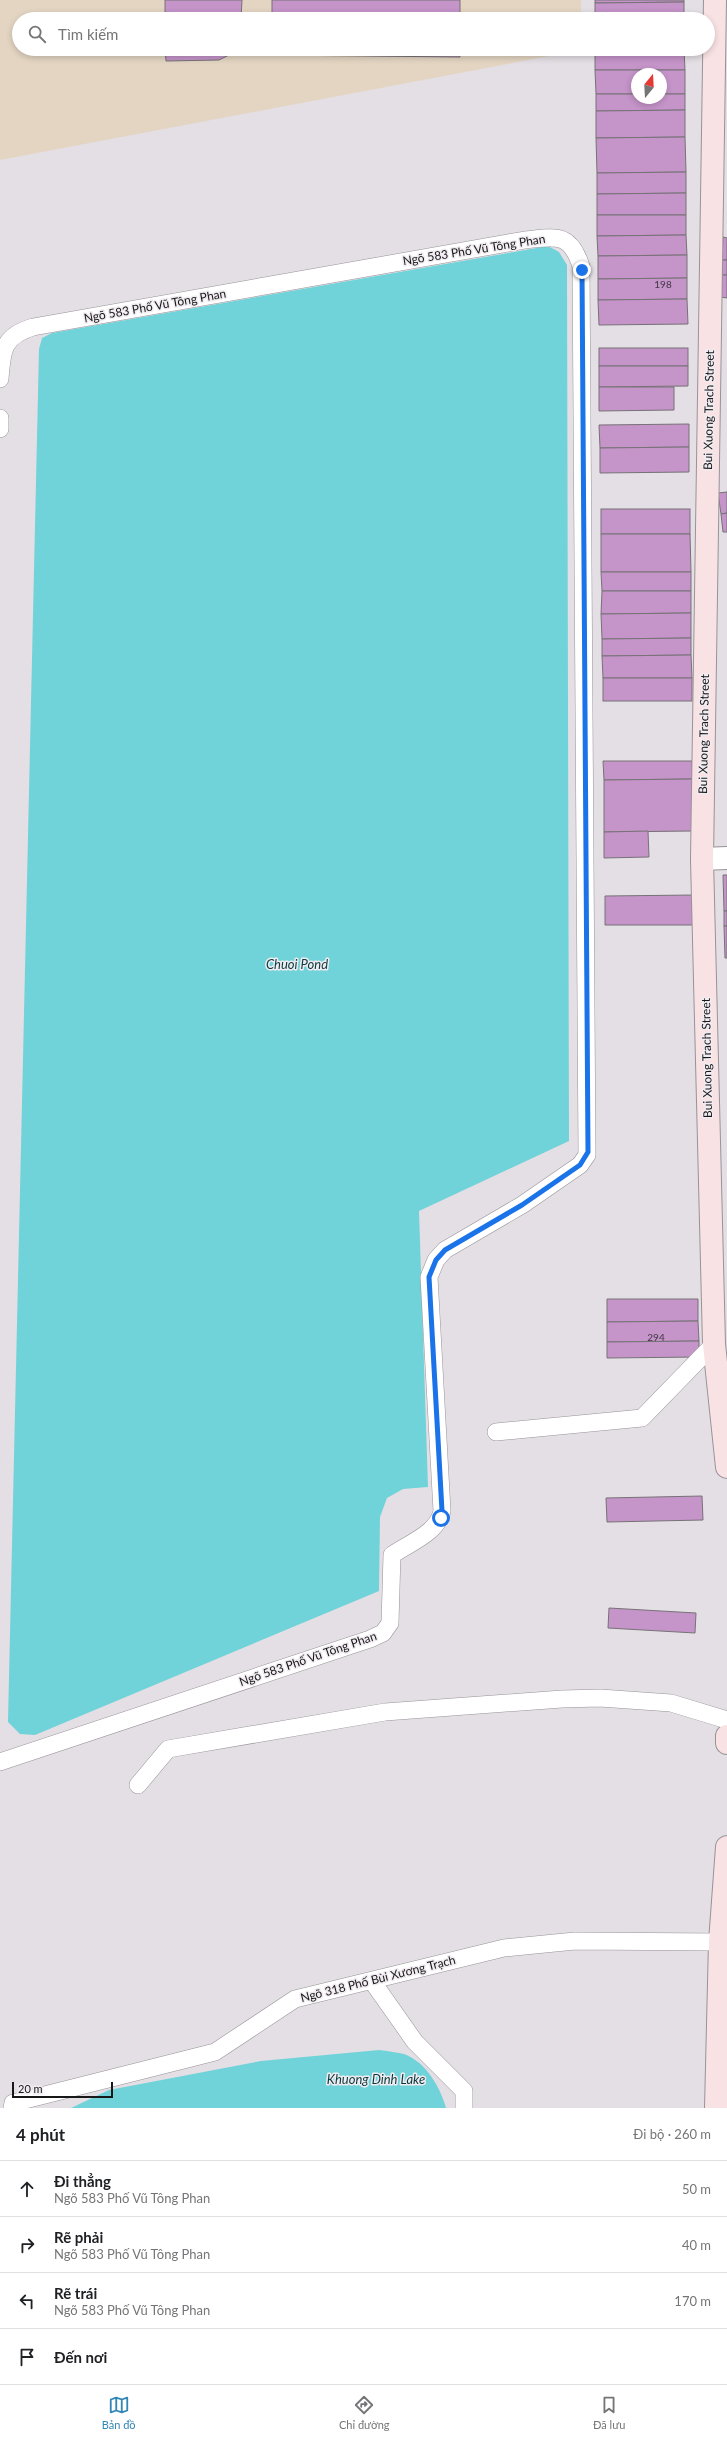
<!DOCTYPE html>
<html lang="vi">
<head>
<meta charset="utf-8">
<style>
  :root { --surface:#fff; --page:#f2f2f2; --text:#202124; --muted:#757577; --line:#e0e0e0; --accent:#3186b6 }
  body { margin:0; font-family:Lato,sans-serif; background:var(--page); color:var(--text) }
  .compass { position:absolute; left:631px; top:68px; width:36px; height:36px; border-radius:50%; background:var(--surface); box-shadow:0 2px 6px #0003; rotate:18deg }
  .scale { position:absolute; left:12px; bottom:10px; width:101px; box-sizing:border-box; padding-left:4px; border:2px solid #181718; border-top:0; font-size:11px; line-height:14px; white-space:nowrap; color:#181718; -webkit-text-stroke:3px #f1ecf1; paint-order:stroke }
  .stop { position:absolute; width:12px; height:12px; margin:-9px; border:3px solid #1a73e8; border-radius:50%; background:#fff }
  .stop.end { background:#1a73e8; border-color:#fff; box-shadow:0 1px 4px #0008 }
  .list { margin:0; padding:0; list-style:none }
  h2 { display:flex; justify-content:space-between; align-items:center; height:52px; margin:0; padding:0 16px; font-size:17px }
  h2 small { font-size:13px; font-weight:400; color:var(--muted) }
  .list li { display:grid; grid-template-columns:26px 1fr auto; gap:12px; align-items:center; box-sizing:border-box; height:56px; padding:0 16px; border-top:1px solid var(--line) }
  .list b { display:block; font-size:15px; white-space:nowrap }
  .list p { margin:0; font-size:13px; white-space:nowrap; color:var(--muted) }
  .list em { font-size:13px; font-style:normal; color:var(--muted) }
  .icon { flex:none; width:22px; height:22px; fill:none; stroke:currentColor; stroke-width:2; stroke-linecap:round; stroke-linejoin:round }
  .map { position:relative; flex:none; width:727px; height:2108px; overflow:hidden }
  .search { position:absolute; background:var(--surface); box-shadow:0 2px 6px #0003; left:12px; right:12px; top:12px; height:44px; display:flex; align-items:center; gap:10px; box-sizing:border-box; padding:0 14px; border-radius:22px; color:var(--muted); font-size:15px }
  .sheet { height:276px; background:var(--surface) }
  nav { display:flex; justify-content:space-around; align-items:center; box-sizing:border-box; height:56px; border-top:1px solid var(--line); background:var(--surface); font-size:11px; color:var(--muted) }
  nav a { display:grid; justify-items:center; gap:2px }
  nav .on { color:var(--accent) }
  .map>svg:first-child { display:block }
  .education { fill:#e3d5c2 }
  .water { fill:#70d3d9 }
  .building { fill:#c594c9; stroke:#767276 }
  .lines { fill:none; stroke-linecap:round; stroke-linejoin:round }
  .lane-casing { stroke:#979398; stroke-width:18 }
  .street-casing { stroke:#979398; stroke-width:24 }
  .secondary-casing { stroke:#979398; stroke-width:24 }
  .lane { stroke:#fff; stroke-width:17 }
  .street { stroke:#fff; stroke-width:22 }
  .secondary { stroke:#f9e2e4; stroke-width:22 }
  .route { stroke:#1a73e8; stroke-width:5 }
  .labels { text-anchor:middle; stroke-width:3; stroke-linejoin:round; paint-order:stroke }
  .number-label { font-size:10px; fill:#433644 }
  .street-label { font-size:12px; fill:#181718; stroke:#f1ecf1 }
  .water-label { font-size:13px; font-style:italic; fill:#093a3d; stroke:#f1ecf1 }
</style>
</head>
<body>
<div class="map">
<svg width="727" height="2108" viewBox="0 0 727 2108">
  <rect width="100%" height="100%" fill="#e4dfe4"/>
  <path class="education" d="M0 0H581V19H19V49L581 50 0 160Z"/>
  <g class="water">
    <path d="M548 246 559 252 567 265 569 1141 419 1211 428 1487 403 1489 387 1498 380 1517 379 1591 35 1735 20 1734 8 1722 39 349 42 338 52 333Z"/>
    <path d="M379 2050C387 2051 396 2052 404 2054 426 2062 440 2087 446 2108H71L109 2090 261 2061Z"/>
  </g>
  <g class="building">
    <path d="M165 0H242L241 19H165Z"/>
    <rect x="272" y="0" width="188" height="19"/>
    <path d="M595 0H684V2L595 3Z"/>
    <path d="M684 2V19H595V3Z"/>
    <path d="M165 49H233L229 55 219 60 166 61Z"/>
    <path d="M272 49H460V57L272 55Z"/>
    <path d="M595 49H684L685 70H595Z"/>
    <path d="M595 70H685V94H661V74H637V94H596Z"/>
    <path d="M596 94H637V98H661V94H685V110L596 111Z"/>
    <path d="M685 110V137L596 138V111Z"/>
    <path d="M685 137 686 172 597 173 596 138Z"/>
    <path d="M686 172V193L597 194V173Z"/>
    <path d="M686 193V215H597V194Z"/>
    <path d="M597 215H686V235L597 236Z"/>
    <path d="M686 235 687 255 598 256 597 236Z"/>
    <path d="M723 237 727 238V260H722Z"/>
    <path d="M687 255V278L598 279V256Z"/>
    <rect x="722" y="260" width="5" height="15"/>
    <path d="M722 275H727V298L720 297Z"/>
    <path d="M687 278V299L598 300V279Z"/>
    <path d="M687 299 688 324 599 325 598 300Z"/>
    <rect x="599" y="348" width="89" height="18"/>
    <path d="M599 366H688V386L599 387Z"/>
    <path d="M599 387H674V410L599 411Z"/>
    <path d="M689 424V447L600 448 599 425Z"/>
    <path d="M689 447V472L600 473V448Z"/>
    <path d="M727 492V513L721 514 718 493Z"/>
    <rect x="601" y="509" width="89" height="25"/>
    <path d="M727 513V532H723L721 514Z"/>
    <path d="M601 534H690L691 572H601Z"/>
    <path d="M601 572H691V591H602Z"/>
    <path d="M602 591H691V613L601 614Z"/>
    <path d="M691 613V638L602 639 601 614Z"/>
    <path d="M691 638V655L602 656V639Z"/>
    <path d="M691 655 692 678H603L602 656Z"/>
    <rect x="603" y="678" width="89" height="23"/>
    <path d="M603 761H692L693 779 604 780Z"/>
    <path d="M693 779V831L604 832V780Z"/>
    <path d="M648 831 649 857 604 858V832Z"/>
    <path d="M723 875H727V911H724Z"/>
    <path d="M694 895V925H605V896Z"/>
    <rect x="724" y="911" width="3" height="15"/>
    <path d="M724 926H727V958H725Z"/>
    <path d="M607 1299H698V1321L607 1322Z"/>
    <path d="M698 1321 699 1341 607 1342V1322Z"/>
    <path d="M699 1341V1357L607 1358V1342Z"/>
    <path d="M702 1496 703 1520 607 1522 606 1498Z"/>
    <path d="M609 1608 696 1613 695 1633 608 1628Z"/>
  </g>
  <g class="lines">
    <g class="lane-casing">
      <g id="lane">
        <path d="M0 379C2 350 3 336 33 327L525 240C556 237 570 232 581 266L587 1155 580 1165 522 1205 445 1250 436 1260 429 1277 442 1511C438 1533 409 1543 392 1555L390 1623 383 1633 370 1639 0 1762"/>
        <path d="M0 418V429"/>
        <path d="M496 1432 642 1418 714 1344"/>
        <path d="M138 1785 168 1749 385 1712 562 1699 600 1698 671 1703 727 1720"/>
        <path d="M372 1981 415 2042 464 2091V2108"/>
        <path d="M12 2108 13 2103 215 2052 295 1999 504 1948 575 1941 720 1942"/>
      </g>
    </g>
    <g class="street-casing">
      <path id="street" d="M702 859 727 858"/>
    </g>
    <g class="secondary-casing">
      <g id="secondary">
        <path d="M715 0 702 859 714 1344 727 1467"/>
        <path d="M727 1736V1743"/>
        <path d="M716 2108 720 1942 727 1847"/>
      </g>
    </g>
    <use href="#lane" class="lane"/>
    <use href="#street" class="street"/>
    <use href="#secondary" class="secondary"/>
  </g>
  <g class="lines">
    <path class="route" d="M441 1518 442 1511 429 1277 436 1260 445 1250 522 1205 580 1165 588 1152 582 270"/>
  </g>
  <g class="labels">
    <g class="number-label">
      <text x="663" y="288">198</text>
      <text x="656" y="1341">294</text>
    </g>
    <g class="street-label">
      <text transform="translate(474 250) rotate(-9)" y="4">Ngõ 583 Phố Vũ Tông Phan</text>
      <text transform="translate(155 306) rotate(-10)" y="4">Ngõ 583 Phố Vũ Tông Phan</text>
      <text transform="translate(709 410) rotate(-89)" y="4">Bui Xuong Trach Street</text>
      <text transform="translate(704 734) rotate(-89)" y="4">Bui Xuong Trach Street</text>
      <text transform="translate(707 1058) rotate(-91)" y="4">Bui Xuong Trach Street</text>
      <text transform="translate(308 1659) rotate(-19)" y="4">Ngõ 583 Phố Vũ Tông Phan</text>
      <text transform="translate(378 1979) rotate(-14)" y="4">Ngõ 318 Phố Bùi Xương Trạch</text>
    </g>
    <g class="water-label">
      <text x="297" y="969">Chuoi Pond</text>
      <text x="376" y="2084">Khuong Dinh Lake</text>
    </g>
  </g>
</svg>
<svg class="compass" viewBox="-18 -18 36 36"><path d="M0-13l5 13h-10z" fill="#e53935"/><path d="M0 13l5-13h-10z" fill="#757577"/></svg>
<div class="scale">20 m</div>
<div class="stop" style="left:441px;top:1518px"></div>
<div class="stop end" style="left:582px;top:270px"></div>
<div class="search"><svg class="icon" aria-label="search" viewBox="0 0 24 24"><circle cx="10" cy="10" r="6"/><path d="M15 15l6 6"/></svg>Tìm kiếm</div>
</div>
<section class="sheet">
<h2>4 phút<small>Đi bộ · 260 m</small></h2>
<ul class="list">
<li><svg class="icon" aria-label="ahead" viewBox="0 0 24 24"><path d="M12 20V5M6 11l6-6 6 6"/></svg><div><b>Đi thẳng</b><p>Ngõ 583 Phố Vũ Tông Phan</p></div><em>50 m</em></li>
<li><svg class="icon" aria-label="right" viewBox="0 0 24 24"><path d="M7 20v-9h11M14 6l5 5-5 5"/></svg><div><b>Rẽ phải</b><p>Ngõ 583 Phố Vũ Tông Phan</p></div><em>40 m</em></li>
<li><svg class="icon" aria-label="left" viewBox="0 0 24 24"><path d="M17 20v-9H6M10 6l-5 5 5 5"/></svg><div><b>Rẽ trái</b><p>Ngõ 583 Phố Vũ Tông Phan</p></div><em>170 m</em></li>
<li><svg class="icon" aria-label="arrive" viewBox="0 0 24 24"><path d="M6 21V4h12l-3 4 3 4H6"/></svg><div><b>Đến nơi</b></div></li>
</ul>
</section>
<nav>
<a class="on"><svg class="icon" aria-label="map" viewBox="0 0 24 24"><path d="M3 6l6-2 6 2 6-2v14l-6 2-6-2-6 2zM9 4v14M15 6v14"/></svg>Bản đồ</a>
<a><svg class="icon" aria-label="directions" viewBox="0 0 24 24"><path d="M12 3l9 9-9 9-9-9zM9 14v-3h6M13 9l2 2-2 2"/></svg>Chỉ đường</a>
<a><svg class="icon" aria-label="saved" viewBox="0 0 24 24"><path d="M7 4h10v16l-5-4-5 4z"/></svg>Đã lưu</a>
</nav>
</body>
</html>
